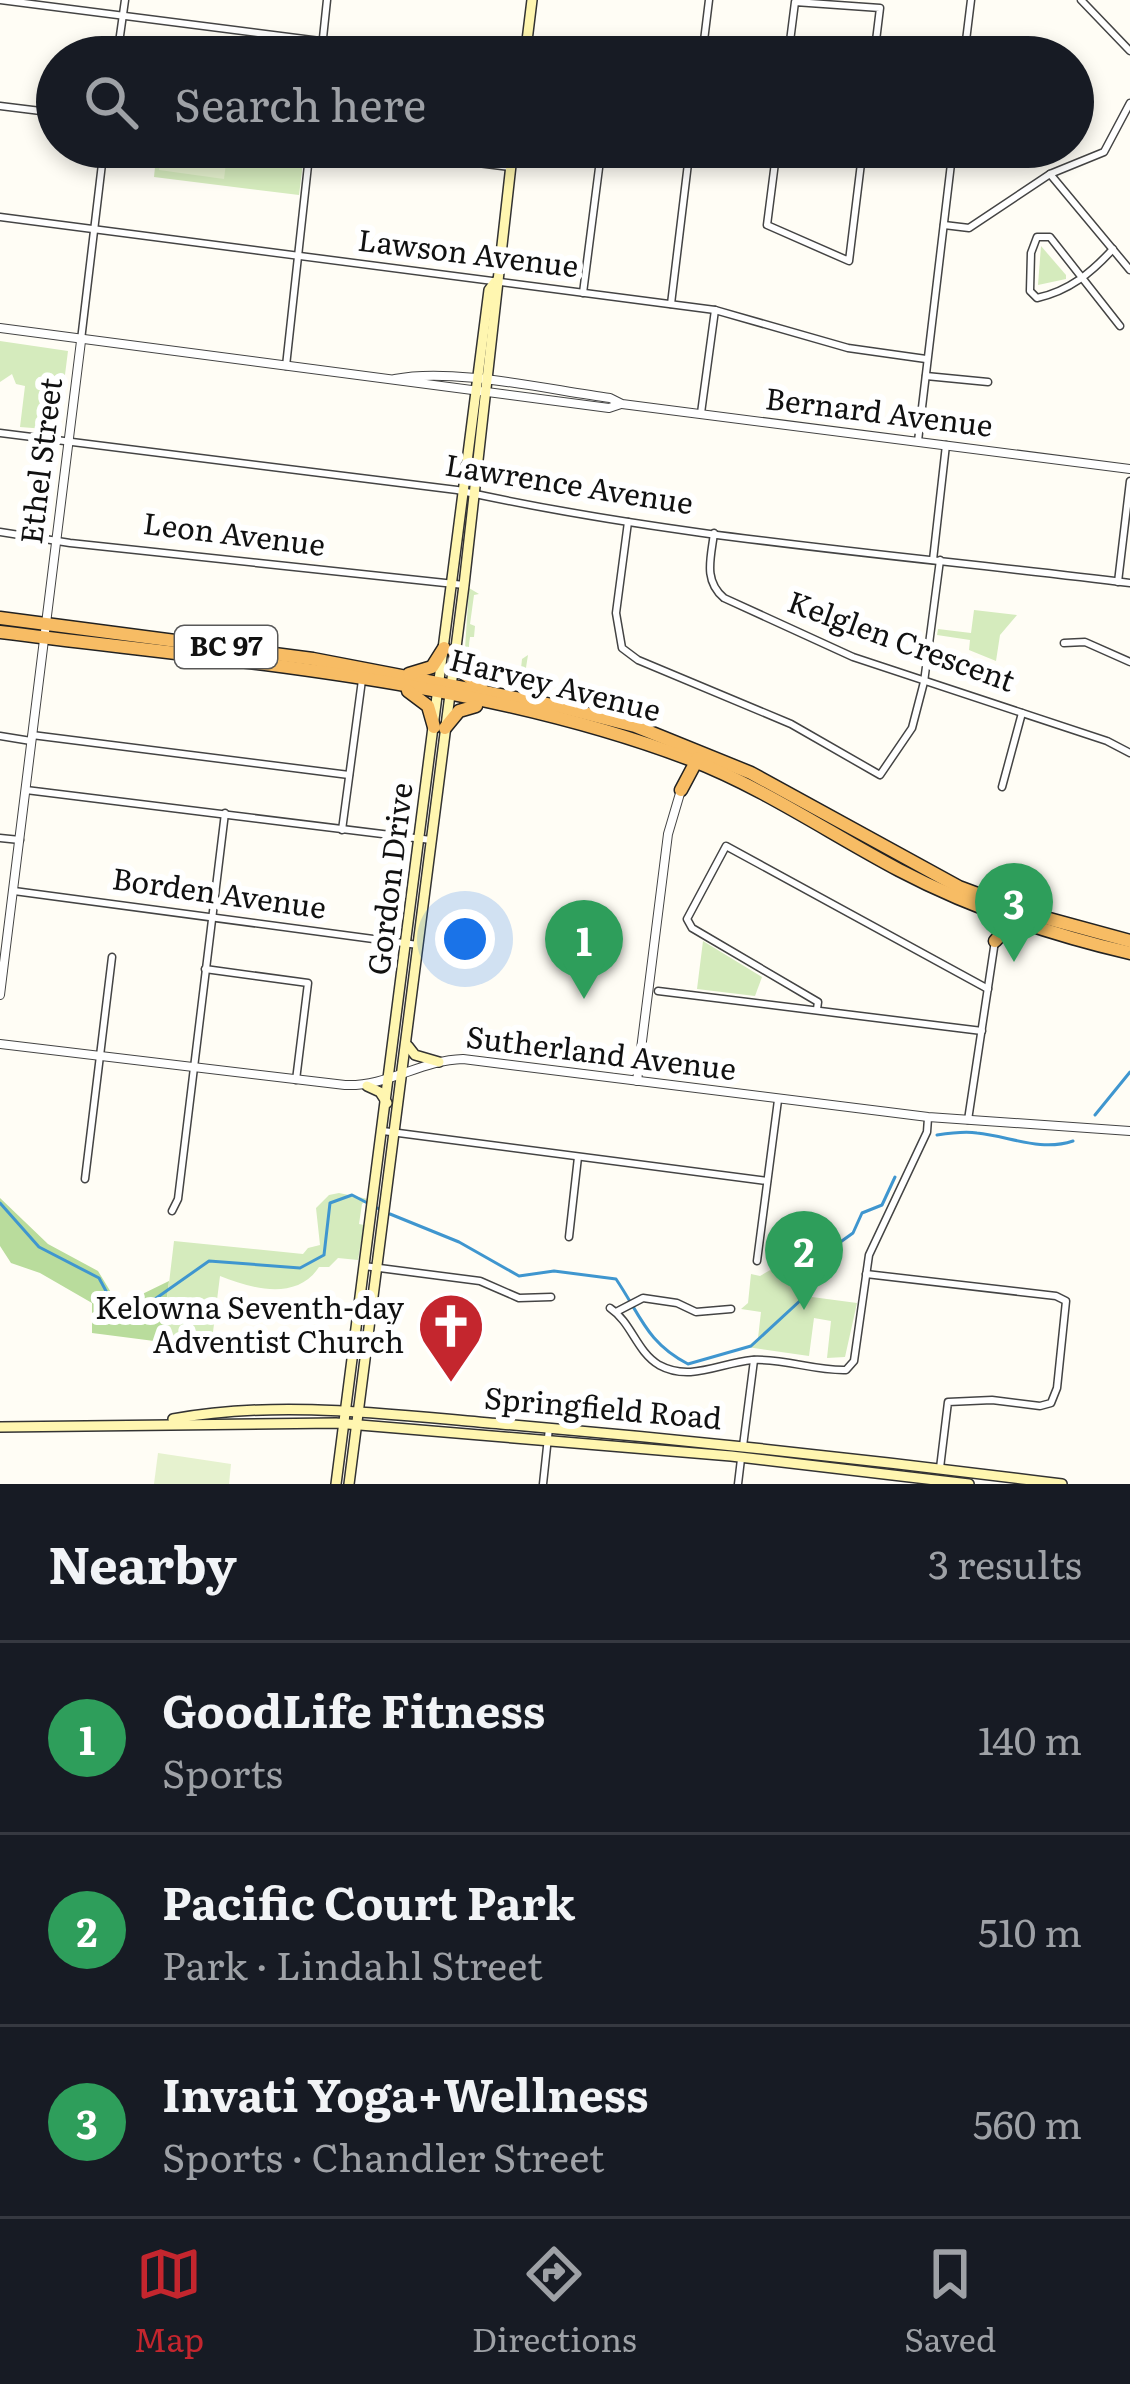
<!DOCTYPE html>
<html lang="en">
<head>
<meta charset="utf-8">
<style>
  :root { --surface:#171b24; --page:#242831; --text:#f1f3f6; --muted:#9ea1a6; --line:#363941; --accent:#c4262e }
  body { margin:0; font-family:Literata,serif; background:var(--page); color:var(--text) }
  .you { position:absolute; left:465px; top:939px; width:42px; height:42px; margin:-30px; border:9px solid #fff; border-radius:50%; background:#1a73e8; box-shadow:0 0 0 18px #1a73e833 }
  .badge { display:grid; place-items:center; width:78px; height:78px; border-radius:50%; background:var(--accent); color:#fff; font-size:39px; font-weight:700 }
  .pin { position:absolute; translate:-50% -99px; filter:drop-shadow(0 3px 6px #0008) }
  .pin::after { content:''; position:absolute; top:63px; width:42px; height:36px; background:inherit; clip-path:polygon(0 0,100% 0,50% 100%) }
  .list { margin:0; padding:0; list-style:none }
  h2 { display:flex; justify-content:space-between; align-items:center; height:156px; margin:0; padding:0 48px; font-size:51px }
  h2 small { font-size:39px; font-weight:400; color:var(--muted) }
  .list li { display:grid; grid-template-columns:78px 1fr auto; gap:36px; align-items:center; box-sizing:border-box; height:192px; padding:0 48px; border-top:3px solid var(--line) }
  .list b { display:block; font-size:45px; white-space:nowrap }
  .list p { margin:0; font-size:39px; white-space:nowrap; color:var(--muted) }
  .list em { font-size:39px; font-style:normal; color:var(--muted) }
  .icon { flex:none; width:66px; height:66px; fill:none; stroke:currentColor; stroke-width:2; stroke-linecap:round; stroke-linejoin:round }
  .map { position:relative; flex:none; width:1130px; height:1484px; overflow:hidden }
  .search { position:absolute; background:var(--surface); box-shadow:0 6px 18px #0003; left:36px; right:36px; top:36px; height:132px; display:flex; align-items:center; gap:30px; box-sizing:border-box; padding:0 42px; border-radius:66px; color:var(--muted); font-size:45px }
  .sheet { height:732px; background:var(--surface) }
  nav { display:flex; justify-content:space-around; align-items:center; box-sizing:border-box; height:168px; border-top:3px solid var(--line); background:var(--surface); font-size:33px; color:var(--muted) }
  nav a { display:grid; justify-items:center; gap:6px }
  nav .on { color:var(--accent) }
  .map>svg:first-child { display:block }
  .green { fill:#d5ebbd }
  .forest { fill:#b9dc9c }
  .pitch { fill:#e6f2cf }
  .lines { fill:none; stroke-linecap:round; stroke-linejoin:round }
  .stream { stroke:#3f96cf; stroke-width:3 }
  .minor-casing { stroke:#444; stroke-width:9 }
  .tertiary-casing { stroke:#444; stroke-width:10 }
  .secondary-casing { stroke:#333; stroke-width:12 }
  .trunk-casing { stroke:#222; stroke-width:15 }
  .minor { stroke:#fff; stroke-width:6 }
  .tertiary { stroke:#fff; stroke-width:8 }
  .secondary { stroke:#fff6b0; stroke-width:9 }
  .trunk { stroke:#f7bc64; stroke-width:12 }
  .labels { text-anchor:middle; stroke-width:12; stroke-linejoin:round; paint-order:stroke }
  .shield { fill:#fff; stroke:#585858; stroke-width:3 }
  .shield-label { font-size:27px; font-weight:bold; fill:#111 }
  .street-label { font-size:30px; fill:#111; stroke:#fff }
  .poi-label { font-size:30px; fill:#111; stroke:#fff; text-anchor:end }
</style>
</head>
<body>
<div class="map">
<svg width="1130" height="1484" viewBox="0 0 1130 1484">
  <rect width="100%" height="100%" fill="#fffdf5"/>
  <g class="green">
    <path d="M157 147H305L299 195 154 177Z"/>
    <path d="M1041 246 1066 275V279L1038 285Z"/>
    <path d="M0 341 68 351 58 430 20 427 25 386 16 384 12 374 0 382Z"/>
    <path d="M469 588 479 594 474 595 470 624 475 626 474 637H470C464 669 484 679 515 682L520 678 522 659 528 655 525 674 516 685 476 677 464 664Z"/>
    <path d="M974 610 1017 615 1000 635 996 661 969 650 970 640 937 635 938 629 971 633Z"/>
    <path d="M703 941 762 977 755 996 697 989Z"/>
    <path d="M339 1193 368 1199 362 1204 359 1224 364 1225 358 1260 338 1258 329 1267H319C297 1301 252 1289 220 1276L211 1348 162 1342 174 1241 303 1254 308 1248 320 1245 316 1208 329 1195Z"/>
    <path d="M816 1262 812 1297 857 1303 845 1357 827 1358 831 1321 814 1318 809 1356 747 1347 758 1338 761 1312 741 1309 748 1303 751 1274 760 1276 772 1269 808 1273Z"/>
  </g>
  <path class="forest" d="M0 1198 48 1244 98 1271 115 1299 128 1301 169 1281 162 1342 92 1333V1303L40 1273 11 1263 0 1246Z"/>
  <g class="pitch">
    <path d="M162 147H228L224 179 159 170Z"/>
    <path d="M158 1453 231 1464 229 1484H154Z"/>
  </g>
  <g class="lines">
    <g class="stream">
      <path d="M1095 1115 1130 1072"/>
      <path d="M937 1135C950 1133 964 1131 977 1133 1009 1136 1040 1152 1073 1141"/>
      <path d="M0 1203 39 1247 99 1278 113 1304 129 1310 155 1299 209 1261 300 1268 324 1255 330 1203 352 1195 381 1210"/>
      <path d="M390 1214 459 1242 519 1276 554 1271 616 1279C641 1316 647 1343 688 1364L751 1346 803 1298 832 1248 853 1233 862 1213 882 1205 895 1177"/>
    </g>
    <g class="minor-casing">
      <g id="minor">
        <path d="M0 0 445 57"/>
        <path d="M1081 0 1130 51"/>
        <path d="M117 57 125 0"/>
        <path d="M321 57 327 0"/>
        <path d="M702 57 709 0"/>
        <path d="M788 57 795 2 880 8 874 57"/>
        <path d="M964 57 971 0"/>
        <path d="M0 106 57 113"/>
        <path d="M350 147 510 167"/>
        <path d="M777 147 767 225 849 261 863 147"/>
        <path d="M1050 174 1130 270"/>
        <path d="M0 217 715 310 848 348 926 359"/>
        <path d="M944 225 969 228 1050 174 1104 152 1130 103"/>
        <path d="M1113 249C1091 273 1069 291 1037 298L1030 291 1031 253 1037 237H1050L1120 326"/>
        <path d="M583 293 599 168"/>
        <path d="M671 304 690 147"/>
        <path d="M81 340 104 147"/>
        <path d="M286 366 310 147"/>
        <path d="M926 376 988 382"/>
        <path d="M701 413 715 310"/>
        <path d="M0 433 457 490C677 539 906 555 1130 583"/>
        <path d="M918 441 953 147"/>
        <path d="M628 522 616 613 622 648 638 660 791 724 880 775 912 728 924 682 940 560"/>
        <path d="M0 532 70 543 464 585"/>
        <path d="M714 533C711 558 703 580 724 598L853 657 1107 741 1130 753"/>
        <path d="M933 560 946 445"/>
        <path d="M1118 582 1130 481"/>
        <path d="M1064 643 1085 642 1130 662"/>
        <path d="M32 735 349 775"/>
        <path d="M0 736 31 741"/>
        <path d="M1002 787 1022 713"/>
        <path d="M26 790 431 840"/>
        <path d="M342 830 362 680"/>
        <path d="M0 838 20 840"/>
        <path d="M14 891 418 945"/>
        <path d="M205 969 308 983 296 1080"/>
        <path d="M658 991 982 1031"/>
        <path d="M817 1009 818 1002 692 928 687 919 726 846 988 989"/>
        <path d="M968 1120 995 941"/>
        <path d="M383 1131 767 1181"/>
        <path d="M85 1179 112 957"/>
        <path d="M172 1211 178 1199 225 813"/>
        <path d="M569 1237 578 1157"/>
        <path d="M757 1261 778 1100"/>
        <path d="M364 1266 480 1281 519 1298 551 1297"/>
        <path d="M866 1274 1056 1296 1066 1301 1057 1388 1051 1403 1040 1406 992 1400 948 1402 940 1468"/>
        <path d="M610 1308C632 1323 636 1351 659 1365 690 1382 720 1363 752 1360 783 1358 815 1371 846 1370L854 1361 869 1255 927 1132 928 1118"/>
        <path d="M616 1312 643 1298 677 1303 696 1312 731 1309"/>
        <path d="M743 1446 754 1360"/>
        <path d="M543 1484 549 1428"/>
        <path d="M738 1484 741 1459"/>
      </g>
    </g>
    <g class="tertiary-casing">
      <g id="tertiary">
        <path d="M0 328 609 408 621 404"/>
        <path d="M395 379C452 367 549 390 610 398L622 404 1130 469"/>
        <path d="M0 995 81 341"/>
        <path d="M0 1044 345 1085C387 1087 421 1060 463 1059L928 1117 1130 1131"/>
        <path d="M637 1081 668 834 681 790"/>
      </g>
    </g>
    <g class="secondary-casing">
      <g id="secondary">
        <path d="M525 57 532 0"/>
        <path d="M408 1046 415 1055 439 1062"/>
        <path d="M367 1086 380 1092 387 1103"/>
        <path d="M173 1419C280 1399 394 1415 501 1424 688 1440 875 1460 1062 1484"/>
        <path d="M0 1427 336 1423 731 1456 969 1484"/>
        <path d="M336 1484 489 290 495 282"/>
        <path d="M349 1484 464 585 513 147"/>
      </g>
    </g>
    <g class="trunk-casing">
      <g id="trunk">
        <path d="M0 618 313 659 557 706 635 726 751 773 959 887 1031 914 1130 941"/>
        <path d="M0 632C226 661 476 678 689 759 764 788 829 833 899 870 973 909 1049 934 1130 953"/>
        <path d="M454 651 462 672 481 686"/>
        <path d="M409 674 432 667 444 648"/>
        <path d="M408 691 428 706 434 727"/>
        <path d="M445 728 459 711 476 706"/>
        <path d="M681 790 698 758"/>
        <path d="M995 941 1006 929 1024 926"/>
      </g>
    </g>
    <use href="#minor" class="minor"/>
    <use href="#tertiary" class="tertiary"/>
    <use href="#secondary" class="secondary"/>
    <use href="#trunk" class="trunk"/>
  </g>
  <defs>
    <g id="church-pin" transform="scale(3.45)"><path d="M0 17L-7.5 6A9.5 9.5 0 1 1 7.5 6Z" fill="#c4262e" stroke="#fff"/><path d="M-1.2-6h2.4v3.5h3.3v2.4h-3.3V6h-2.4V-.1h-3.3v-2.4h3.3Z" fill="#fff"/></g>
  </defs>
  <g fill-rule="evenodd">
    <use href="#church-pin" x="451" y="1326"/>
  </g>
  <g class="labels">
    <rect class="shield" x="175" y="626" width="102" height="42" rx="9"/>
    <g class="shield-label">
      <text x="226" y="656">BC 97</text>
    </g>
    <g class="street-label">
      <text transform="translate(468 254) rotate(7)" y="10">Lawson Avenue</text>
      <text transform="translate(879 413) rotate(7)" y="10">Bernard Avenue</text>
      <text transform="translate(42 461) rotate(-83)" y="10">Ethel Street</text>
      <text transform="translate(569 485) rotate(9)" y="10">Lawrence Avenue</text>
      <text transform="translate(234 535) rotate(7)" y="10">Leon Avenue</text>
      <text transform="translate(901 642) rotate(20)" y="10">Kelglen Crescent</text>
      <text transform="translate(555 686) rotate(14)" y="10">Harvey Avenue</text>
      <text transform="translate(391 879) rotate(-83)" y="10">Gordon Drive</text>
      <text transform="translate(219 894) rotate(8)" y="10">Borden Avenue</text>
      <text transform="translate(601 1054) rotate(7)" y="10">Sutherland Avenue</text>
      <text transform="translate(603 1409) rotate(5)" y="10">Springfield Road</text>
    </g>
    <g class="poi-label">
      <text x="404" y="1319">Kelowna Seventh-day<tspan x="404" dy="34">Adventist Church</tspan></text>
    </g>
  </g>
</svg>
<div class="you"></div>
<div class="pin badge" style="left:584px;top:999px;background:#2e9e5b">1</div>
<div class="pin badge" style="left:804px;top:1310px;background:#2e9e5b">2</div>
<div class="pin badge" style="left:1014px;top:962px;background:#2e9e5b">3</div>
<div class="search"><svg class="icon" aria-label="search" viewBox="0 0 24 24"><circle cx="10" cy="10" r="6"/><path d="M15 15l6 6"/></svg>Search here</div>
</div>
<section class="sheet">
<h2>Nearby<small>3 results</small></h2>
<ul class="list">
<li><span class="badge" style="background:#2e9e5b">1</span><div><b>GoodLife Fitness</b><p>Sports</p></div><em>140 m</em></li>
<li><span class="badge" style="background:#2e9e5b">2</span><div><b>Pacific Court Park</b><p>Park · Lindahl Street</p></div><em>510 m</em></li>
<li><span class="badge" style="background:#2e9e5b">3</span><div><b>Invati Yoga+Wellness</b><p>Sports · Chandler Street</p></div><em>560 m</em></li>
</ul>
</section>
<nav>
<a class="on"><svg class="icon" aria-label="map" viewBox="0 0 24 24"><path d="M3 6l6-2 6 2 6-2v14l-6 2-6-2-6 2zM9 4v14M15 6v14"/></svg>Map</a>
<a><svg class="icon" aria-label="directions" viewBox="0 0 24 24"><path d="M12 3l9 9-9 9-9-9zM9 14v-3h6M13 9l2 2-2 2"/></svg>Directions</a>
<a><svg class="icon" aria-label="saved" viewBox="0 0 24 24"><path d="M7 4h10v16l-5-4-5 4z"/></svg>Saved</a>
</nav>
</body>
</html>
